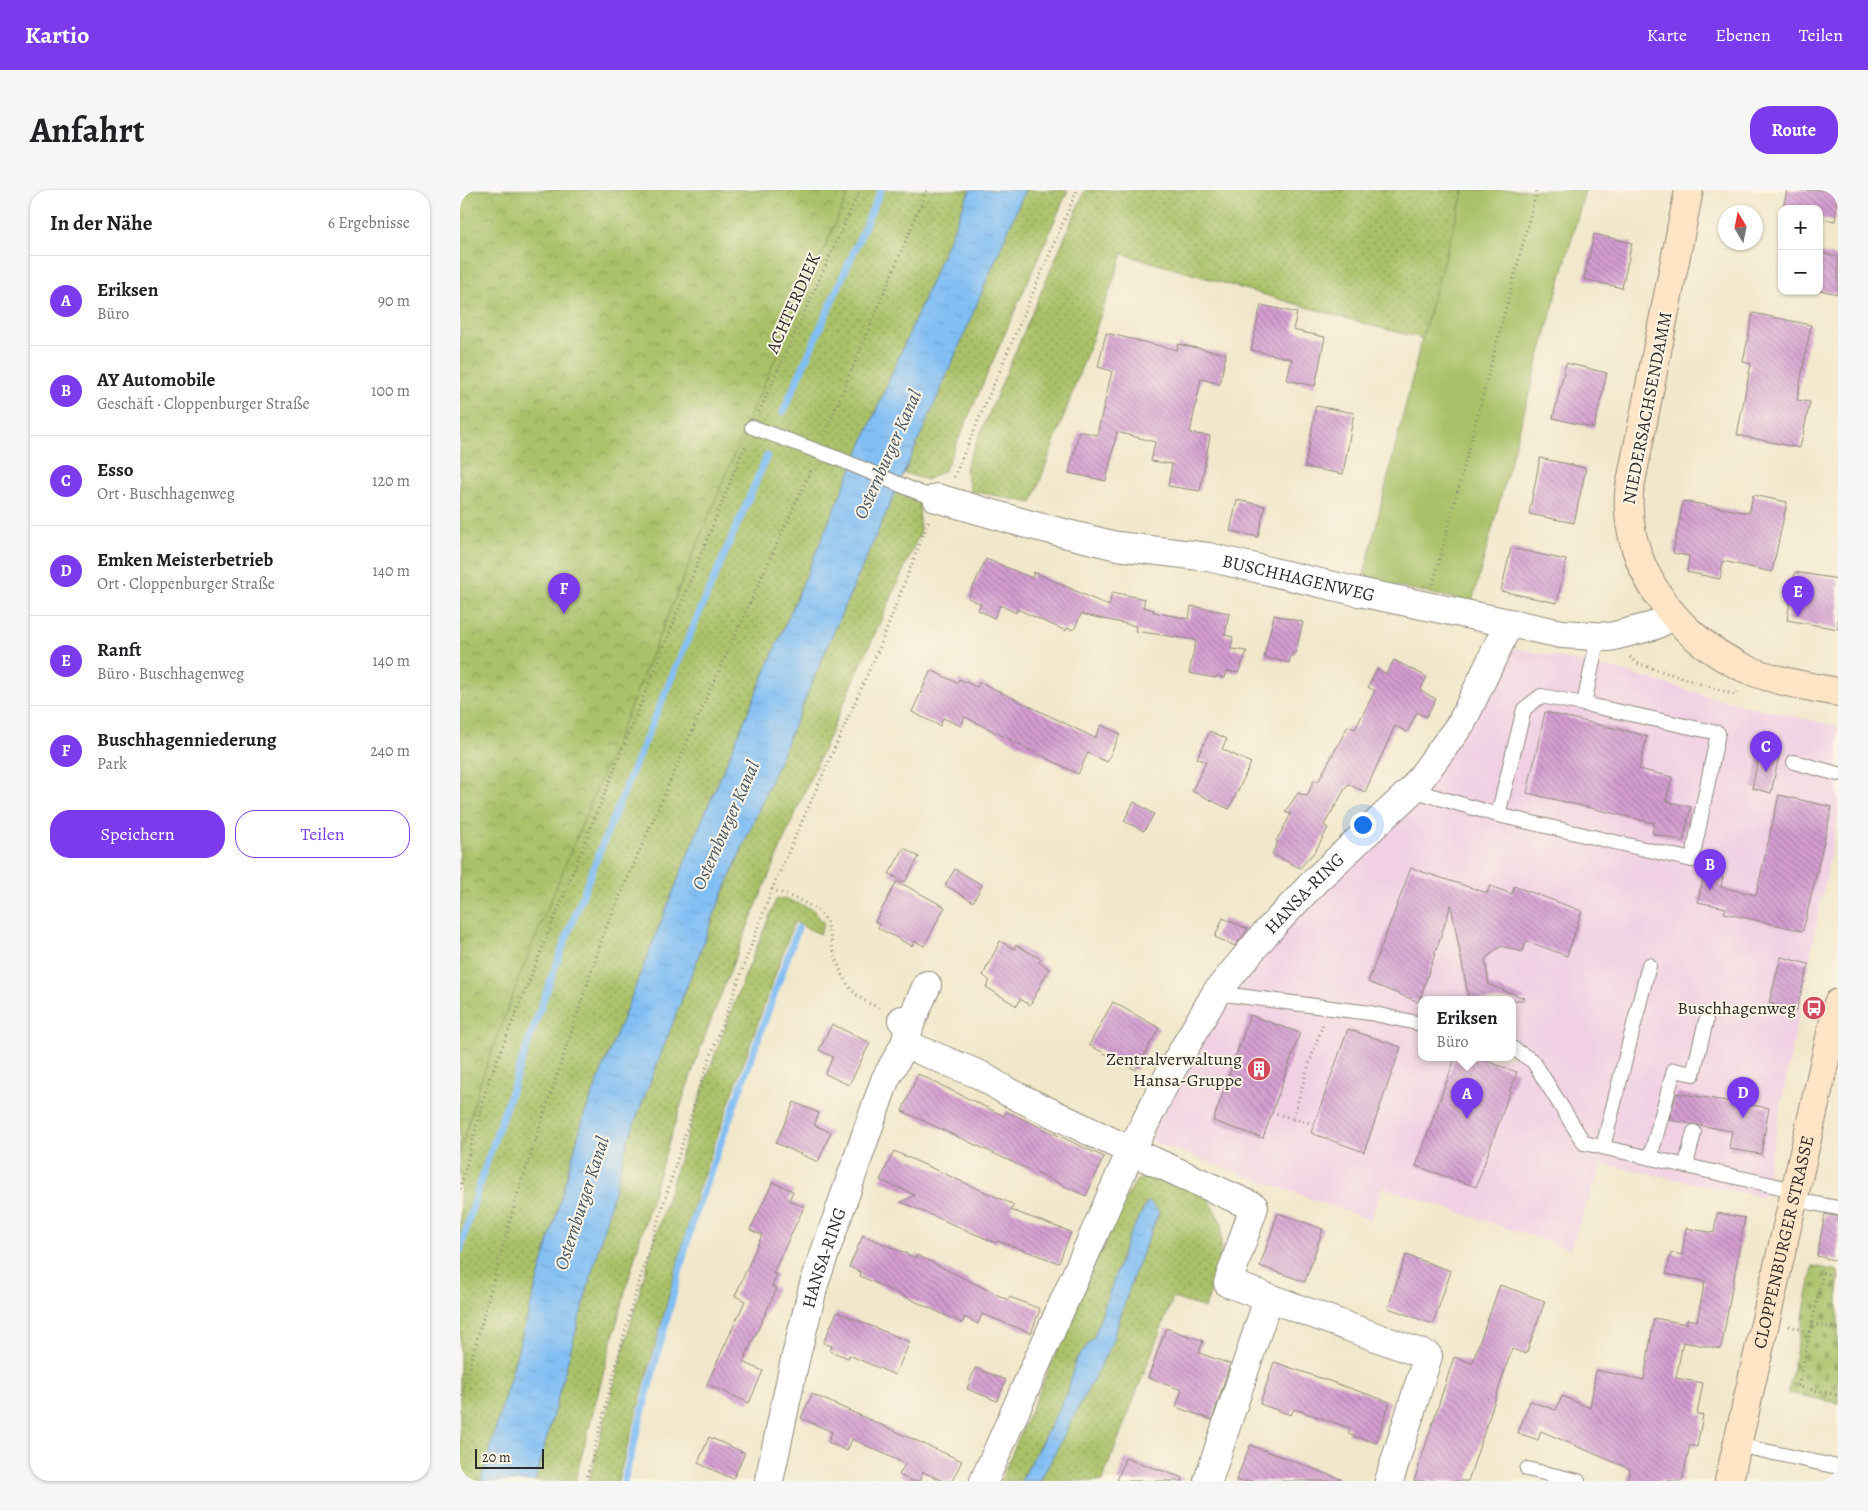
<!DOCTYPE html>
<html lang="de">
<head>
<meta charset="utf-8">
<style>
  :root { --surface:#fff; --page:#f6f6f6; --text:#202124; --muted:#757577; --line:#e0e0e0; --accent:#7c3aed }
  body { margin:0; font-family:Alegreya,serif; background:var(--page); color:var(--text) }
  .controls { position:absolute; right:15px; top:15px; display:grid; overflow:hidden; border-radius:10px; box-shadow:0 1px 4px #0004 }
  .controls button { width:45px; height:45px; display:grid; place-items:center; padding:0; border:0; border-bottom:1px solid var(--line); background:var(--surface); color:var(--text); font:25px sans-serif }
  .compass { position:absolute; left:1258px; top:15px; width:45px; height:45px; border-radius:50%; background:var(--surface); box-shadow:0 1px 4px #0004; rotate:350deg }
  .scale { position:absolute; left:15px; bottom:12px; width:69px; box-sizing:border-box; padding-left:5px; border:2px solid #2b2b2b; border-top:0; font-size:14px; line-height:18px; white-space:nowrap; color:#2b2b2b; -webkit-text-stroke:4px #fcf5e5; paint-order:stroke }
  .you { position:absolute; left:902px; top:634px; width:18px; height:18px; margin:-12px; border:4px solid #fff; border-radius:50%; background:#1a73e8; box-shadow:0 0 0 8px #1a73e833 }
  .badge { display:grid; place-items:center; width:32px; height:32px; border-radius:50%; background:var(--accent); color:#fff; font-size:16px; font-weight:700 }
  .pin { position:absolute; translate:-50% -41px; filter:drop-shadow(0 1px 2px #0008) }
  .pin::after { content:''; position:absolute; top:26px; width:18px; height:15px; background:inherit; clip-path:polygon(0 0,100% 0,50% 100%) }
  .popup { position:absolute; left:958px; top:806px; width:98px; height:65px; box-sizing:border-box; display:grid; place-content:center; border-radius:10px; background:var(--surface); filter:drop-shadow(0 1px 4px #0005); font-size:16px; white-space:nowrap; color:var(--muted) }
  .popup b { font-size:19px; color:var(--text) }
  .popup::after { content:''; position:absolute; left:50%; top:100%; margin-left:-10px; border:10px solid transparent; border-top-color:var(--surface) }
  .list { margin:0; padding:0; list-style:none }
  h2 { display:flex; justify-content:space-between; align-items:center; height:65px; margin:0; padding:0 20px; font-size:21px }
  h2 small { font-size:16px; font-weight:400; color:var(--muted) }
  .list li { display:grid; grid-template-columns:32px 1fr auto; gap:15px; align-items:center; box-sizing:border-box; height:90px; padding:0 20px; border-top:1px solid var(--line) }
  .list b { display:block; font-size:19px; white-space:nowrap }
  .list p { margin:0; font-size:16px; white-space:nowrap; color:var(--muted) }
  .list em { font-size:16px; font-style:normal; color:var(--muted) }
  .actions { display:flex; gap:10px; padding:15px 20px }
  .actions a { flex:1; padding:11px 0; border:1px solid var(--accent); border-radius:20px; text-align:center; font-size:18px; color:var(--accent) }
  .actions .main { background:var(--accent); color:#fff }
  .map { position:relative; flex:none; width:1378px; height:1291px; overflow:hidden; border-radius:20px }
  header { display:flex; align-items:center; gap:30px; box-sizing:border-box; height:70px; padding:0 25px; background:var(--accent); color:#fff }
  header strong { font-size:24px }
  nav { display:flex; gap:28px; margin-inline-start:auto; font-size:18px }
  .intro { display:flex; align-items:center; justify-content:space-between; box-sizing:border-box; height:120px; padding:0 30px }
  h1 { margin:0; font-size:35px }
  .button { padding:12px 22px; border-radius:20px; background:var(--accent); color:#fff; font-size:18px; font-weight:700 }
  main { display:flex; gap:30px; padding:0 30px }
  aside { flex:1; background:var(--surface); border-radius:20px; box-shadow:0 1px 4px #0004 }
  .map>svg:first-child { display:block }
  .built { fill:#f1d0e4; fill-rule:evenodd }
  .grass { fill:url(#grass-dots); stroke:#6a7649 }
  .cemetery { fill:url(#cemetery-stones); stroke:#6a7649 }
  .park { fill:url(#park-crowns); stroke:#6a7649 }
  .garden { fill:#a9c167; stroke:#6a7649 }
  .water { fill:url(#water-ripples); stroke:#567490 }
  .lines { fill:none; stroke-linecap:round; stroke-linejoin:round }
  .stream { stroke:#80bef4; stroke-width:7 }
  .building { fill:url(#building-back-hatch) }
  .lane-casing { stroke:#8e897a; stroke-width:16 }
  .street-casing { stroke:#8e897a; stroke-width:30 }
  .secondary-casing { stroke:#8e897a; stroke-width:30 }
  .path { stroke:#8e897a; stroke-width:3; stroke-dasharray:1 4; stroke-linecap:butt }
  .lane { stroke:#fff; stroke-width:14 }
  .street { stroke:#fff; stroke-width:28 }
  .secondary { stroke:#ffe4c6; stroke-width:28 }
  .labels { text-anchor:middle; stroke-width:4; stroke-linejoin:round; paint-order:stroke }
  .street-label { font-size:18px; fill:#2b2b2b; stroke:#fcf5e5 }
  .poi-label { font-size:18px; fill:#2b2b2b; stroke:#fcf5e5; text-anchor:end }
  .water-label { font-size:19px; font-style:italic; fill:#445767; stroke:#fcf5e5 }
</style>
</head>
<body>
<header>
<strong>Kartio</strong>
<nav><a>Karte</a><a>Ebenen</a><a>Teilen</a></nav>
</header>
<div class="intro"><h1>Anfahrt</h1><a class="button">Route</a></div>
<main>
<aside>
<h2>In der Nähe<small>6 Ergebnisse</small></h2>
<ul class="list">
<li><span class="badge">A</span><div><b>Eriksen</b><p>Büro</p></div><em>90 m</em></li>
<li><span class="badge">B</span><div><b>AY Automobile</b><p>Geschäft · Cloppenburger Straße</p></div><em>100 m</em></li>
<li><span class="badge">C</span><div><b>Esso</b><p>Ort · Buschhagenweg</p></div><em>120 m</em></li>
<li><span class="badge">D</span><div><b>Emken Meisterbetrieb</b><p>Ort · Cloppenburger Straße</p></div><em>140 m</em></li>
<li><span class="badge">E</span><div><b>Ranft</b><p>Büro · Buschhagenweg</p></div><em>140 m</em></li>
<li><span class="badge">F</span><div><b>Buschhagenniederung</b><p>Park</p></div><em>240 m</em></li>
</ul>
<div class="actions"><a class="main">Speichern</a><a>Teilen</a></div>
</aside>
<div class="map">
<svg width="1378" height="1291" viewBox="0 0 1378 1291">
  <defs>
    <pattern id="grass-dots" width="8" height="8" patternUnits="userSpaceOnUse" patternTransform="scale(1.25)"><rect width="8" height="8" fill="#a9c167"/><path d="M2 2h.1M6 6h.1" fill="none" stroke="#8a9d55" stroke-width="1.8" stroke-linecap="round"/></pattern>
    <pattern id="cemetery-stones" width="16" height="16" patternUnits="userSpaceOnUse" patternTransform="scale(1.25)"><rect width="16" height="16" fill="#a9c167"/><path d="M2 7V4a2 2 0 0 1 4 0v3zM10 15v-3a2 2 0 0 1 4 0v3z" fill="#8a9d55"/></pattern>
    <pattern id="park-crowns" width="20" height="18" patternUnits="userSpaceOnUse" patternTransform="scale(1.25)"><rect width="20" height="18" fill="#a9c167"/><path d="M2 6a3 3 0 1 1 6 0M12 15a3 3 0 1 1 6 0" fill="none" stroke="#8a9d55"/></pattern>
    <pattern id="water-ripples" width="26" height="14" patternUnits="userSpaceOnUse" patternTransform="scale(1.25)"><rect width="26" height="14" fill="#80bef4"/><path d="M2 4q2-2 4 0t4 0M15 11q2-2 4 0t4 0" fill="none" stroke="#6fa3d1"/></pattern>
    <pattern id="building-back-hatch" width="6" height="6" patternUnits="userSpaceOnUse" patternTransform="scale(1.25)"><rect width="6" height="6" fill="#d49dd1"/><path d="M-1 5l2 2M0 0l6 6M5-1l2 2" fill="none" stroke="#ac80aa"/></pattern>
  </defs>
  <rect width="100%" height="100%" fill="#fcf5e5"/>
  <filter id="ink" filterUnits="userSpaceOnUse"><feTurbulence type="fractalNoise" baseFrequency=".02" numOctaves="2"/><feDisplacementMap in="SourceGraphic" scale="10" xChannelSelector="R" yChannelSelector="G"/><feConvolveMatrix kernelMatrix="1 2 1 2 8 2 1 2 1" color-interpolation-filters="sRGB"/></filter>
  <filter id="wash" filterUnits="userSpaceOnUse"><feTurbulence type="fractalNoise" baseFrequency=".0096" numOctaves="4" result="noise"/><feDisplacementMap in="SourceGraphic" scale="20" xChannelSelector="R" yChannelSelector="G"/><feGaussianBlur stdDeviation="1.12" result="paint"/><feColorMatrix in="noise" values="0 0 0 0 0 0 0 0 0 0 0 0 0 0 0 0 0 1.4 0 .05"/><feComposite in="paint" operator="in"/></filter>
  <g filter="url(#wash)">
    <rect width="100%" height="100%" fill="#f1e7ca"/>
    <path class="built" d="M1054 458 1159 480 1265 511 1378 536V625L1303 1007 1142 974 1110 1059 923 997 910 1030 688 950 748 839 811 752 946 624 1011 533ZM962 810H1052V868H962Z"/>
    <g class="grass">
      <path d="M0 0H510L232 654 124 926 21 1291H0Z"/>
      <path d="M565 0H608L485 280 467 290 444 283Z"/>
      <path d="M625 0H1004L962 148 916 137 663 64 572 313 511 301 505 279Z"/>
      <path d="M435 302 459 313 460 343C387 507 311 670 248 838 193 986 155 1139 115 1291H75L167 950 256 720 379 429Z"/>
      <path d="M324 708 352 719 364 733 360 744 334 732 237 1003 158 1291H129C167 1143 207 995 260 851 277 804 297 757 316 710Z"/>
      <path d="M700 984 746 1004 762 1034 760 1075 745 1118 713 1108 642 1291H580L651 1155 676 1078 699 1022 688 1011 668 1048 634 1147 615 1171 608 1202 561 1291H540L659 1019 677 990Z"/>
    </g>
    <path class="cemetery" d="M1353 1076 1378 1081V1213L1328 1203Z"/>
    <path class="park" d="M0 0H390L292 221 60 785 19 895 0 964Z"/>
    <path class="garden" d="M1004 0H1125L1012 412 903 389 962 148Z"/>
    <g class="water">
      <path d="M510 0H565L477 208 379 429 256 720 168 950 75 1291H21L124 926 232 654Z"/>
      <path d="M688 1011 699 1022 676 1078 651 1155 580 1291H561L608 1202 615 1171 634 1147 668 1048Z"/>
    </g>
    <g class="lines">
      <g class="stream">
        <path d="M323 222 421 0"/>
        <path d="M0 1061C18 994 42 928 65 862 135 659 222 463 307 266"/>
        <path d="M164 1291 233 1030 338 738"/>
      </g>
    </g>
    <g id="blocks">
      <g class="building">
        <path d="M1327 0H1378L1375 31 1359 28V19H1323Z"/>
        <path d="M1134 44 1172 53 1162 98 1124 89Z"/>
        <path d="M1359 63 1378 67V104L1359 100Z"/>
        <path d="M801 115 837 123 833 140 865 147 855 196 827 190 832 169 791 160Z"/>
        <path d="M1293 123 1351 135 1337 210 1350 212 1340 258 1277 245 1291 174 1283 172Z"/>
        <path d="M646 143 717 160 718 154 766 164 760 194 741 189 730 243 750 246 740 301 708 296 712 274 691 271 695 252 657 242 646 291 609 283 619 241 637 245 652 181 638 177Z"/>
        <path d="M1106 173 1147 183 1134 238 1093 228Z"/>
        <path d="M856 216 894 223 883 284 845 277Z"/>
        <path d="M1080 268 1126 278 1114 333 1069 324Z"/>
        <path d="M1293 305 1327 312 1312 382 1263 371 1260 389 1227 382 1229 366 1213 363 1223 311 1289 323Z"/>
        <path d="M777 310 805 316 798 347 770 341Z"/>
        <path d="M1051 358 1106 370 1097 413 1041 401Z"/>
        <path d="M526 369 572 388 574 382 649 416 652 402 685 409 683 417 694 420 693 422 729 429 731 416 769 423 765 445 773 447 771 459 787 461 778 483 767 481 765 488 756 486V488L729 483 736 450 675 441 676 436 621 424 614 440 607 438 606 441 557 419 556 423 540 415 534 428 518 420 521 414 508 408Z"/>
        <path d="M1335 382 1378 389V439L1327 430Z"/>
        <path d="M814 425 843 432 835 464 832 463 829 473 804 467Z"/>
        <path d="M934 470 967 487 960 500 976 509 966 527 957 522 947 542 935 536 905 602 888 594 864 635 868 638 856 660 840 678 812 664 818 652 816 651 831 624 825 622 838 603 847 606 854 590 858 592 888 536 895 539 915 501 908 497 917 479 926 484Z"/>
        <path d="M471 480 497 493 499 489 517 497 520 492 635 548 641 535 660 544 647 572 628 563 618 584 505 527 501 536 483 528 480 536 452 522Z"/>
        <path d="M1085 522 1187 546 1179 579 1212 587 1206 611 1231 617 1223 651 1192 643 1194 633 1067 603Z"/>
        <path d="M750 541 767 549 762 559 791 573 769 619 732 601 746 572 737 568Z"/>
        <path d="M1300 562 1319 566 1311 603 1292 598Z"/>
        <path d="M1319 605 1372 617 1343 741 1264 723 1266 718 1238 712 1244 683 1263 687 1261 697 1296 705Z"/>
        <path d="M674 612 694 624 684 641 664 631Z"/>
        <path d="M444 658 459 667 445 692 429 684Z"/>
        <path d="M951 678 1027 703 1030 696 1052 704 1054 696 1122 721 1107 766 1067 751 1062 762 1041 756 1025 769 1029 795 1064 808V810H1009L991 715 959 812 908 792Z"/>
        <path d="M495 679 522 695 513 712 485 695Z"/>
        <path d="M437 691 485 717 464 756 455 751 452 756 418 738 420 734 415 732Z"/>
        <path d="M763 728 788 739 775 756 755 747Z"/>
        <path d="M540 751 554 759 556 755 581 769 579 772 589 779 570 815 560 809 557 816 526 797 530 791 523 785Z"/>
        <path d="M1321 767 1349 774 1336 821 1309 813Z"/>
        <path d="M653 812 699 838 676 880 629 855Z"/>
        <path d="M790 825 840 843 803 948 753 931Z"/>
        <path d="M372 834 410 853 389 895 365 884 373 867 359 860Z"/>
        <path d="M888 839 941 857 904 962 851 943Z"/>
        <path d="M995 868H1018L1057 882 1016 997 956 976Z"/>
        <path d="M458 884 544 926 546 921 644 967 626 1006 442 921Z"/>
        <path d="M1217 903 1309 918 1301 964 1269 959 1272 941 1209 930Z"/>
        <path d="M334 912 359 923 354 935 371 942 358 972 316 953Z"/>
        <path d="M434 961 554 1015 551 1020 611 1042 599 1073 538 1051 536 1053 441 1012 455 1005 420 990Z"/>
        <path d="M313 992 333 1001 329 1010 344 1017 313 1083 317 1084 312 1096 317 1098 283 1172 303 1181 289 1213 247 1194 285 1111 275 1106 302 1045 290 1040Z"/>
        <path d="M818 1023 863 1039 845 1092 800 1076Z"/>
        <path d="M1257 1023 1285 1028 1261 1159 1223 1152 1216 1188 1243 1193 1237 1224 1243 1225 1237 1257 1230 1255 1222 1291H1167L1170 1279 1081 1241 1078 1250 1058 1243 1070 1211 1096 1220 1102 1206 1130 1218 1136 1180 1184 1190 1194 1128 1227 1134V1129L1237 1131 1245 1091 1206 1084 1211 1063 1222 1065 1226 1038 1254 1043Z"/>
        <path d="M1365 1024 1378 1027V1071L1357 1066Z"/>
        <path d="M403 1045 456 1068 457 1065 548 1110 550 1107 580 1119 571 1143 522 1124 518 1134 505 1127 502 1133 400 1086 401 1082 389 1077Z"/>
        <path d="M946 1065 991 1081 973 1134 928 1118Z"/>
        <path d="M1040 1095 1085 1111 1066 1164 1052 1159 1008 1291H954L994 1167 1012 1173Z"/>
        <path d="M377 1122 450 1152 435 1185 389 1165 388 1168 370 1161 372 1156 363 1153Z"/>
        <path d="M706 1138 743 1151 739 1163 770 1174 752 1230 716 1217 722 1200 688 1188Z"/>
        <path d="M814 1172 930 1212 916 1253 888 1244 890 1238 834 1219 831 1225 800 1214Z"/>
        <path d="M515 1178 546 1190 537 1211 507 1199Z"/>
        <path d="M352 1204 502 1271 492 1291H483L463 1282 459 1291H452L439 1285 445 1274 416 1260 392 1249 387 1261 368 1252 372 1242 341 1228Z"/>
        <path d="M249 1247 285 1263 273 1289 238 1273Z"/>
        <path d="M790 1255 881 1289V1291H776Z"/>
        <path d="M665 1268 723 1288V1291H657Z"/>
      </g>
    </g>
  </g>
  <g filter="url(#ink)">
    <use href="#blocks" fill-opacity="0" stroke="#8e897a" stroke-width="1"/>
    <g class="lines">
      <g class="lane-casing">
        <g id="lane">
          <path d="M292 237 379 269 460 303 477 308"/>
          <path d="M1334 572 1378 584"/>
          <path d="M952 600 1038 625 1064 519 1081 506 1124 514 1138 447"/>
          <path d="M1038 625 1232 670 1258 543 1124 514"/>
          <path d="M756 803 910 823 962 834"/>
          <path d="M1052 858 1073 871 1124 953 1334 1000"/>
          <path d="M1143 957 1189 775"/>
          <path d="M1190 968 1214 880 1233 884 1246 831"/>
          <path d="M1226 975 1234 942"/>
          <path d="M1332 1009 1378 1018"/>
          <path d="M1277 1255 1378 1277"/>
          <path d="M1067 1279 1118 1291"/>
        </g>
      </g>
      <g class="street-casing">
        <g id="street">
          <path id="s1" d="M477 308 567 334 657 356 748 367 899 402 1102 444 1150 447 1193 436 1213 426"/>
          <path d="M442 830 450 834 445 854 520 885 548 902 671 961 794 1017 768 1093 968 1166 929 1291"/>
          <path d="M450 834 467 795"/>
          <path id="s2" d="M309 1291 334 1174 354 1094 425 890 445 854"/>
          <path id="s3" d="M524 1291 671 961 711 881 756 803 804 745 857 689 952 600 1002 532 1049 433"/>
          <path d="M748 1291 808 1109"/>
        </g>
      </g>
      <g class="secondary-casing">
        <g id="secondary">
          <path d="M1229 0 1169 302C1164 379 1219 451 1289 480 1315 491 1350 497 1378 502"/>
          <path id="s4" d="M1269 1291 1378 813"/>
        </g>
      </g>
      <g class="path">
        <path d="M299 222 400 0"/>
        <path d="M364 246 467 0"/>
        <path d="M494 287 617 0"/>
        <path d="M973 394 1077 0"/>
        <path d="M1170 467 1177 473 1275 505 1277 502"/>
        <path d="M312 699C330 707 354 713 366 730 373 755 377 787 397 805 403 811 413 815 421 819"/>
        <path d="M812 922 833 929 846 883 863 834"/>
        <path d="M833 929 854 934"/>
        <path d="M0 999 27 895 286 253"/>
        <path d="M1378 1086 1363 1083 1338 1197 1378 1205"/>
        <path d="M1352 1134 1378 1139"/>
        <path d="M1329 1136 1350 1142"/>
        <path d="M0 1211 56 1009 145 740 253 493 352 278"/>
        <path d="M126 1291 172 1115 243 887 312 699 420 456 469 330"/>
      </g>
      <use href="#lane" class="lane"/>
      <use href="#street" class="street"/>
      <use href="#secondary" class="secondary"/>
    </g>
  </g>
  <defs>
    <g id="bus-disc" transform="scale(1.25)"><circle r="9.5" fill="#d1495b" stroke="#fcf5e5"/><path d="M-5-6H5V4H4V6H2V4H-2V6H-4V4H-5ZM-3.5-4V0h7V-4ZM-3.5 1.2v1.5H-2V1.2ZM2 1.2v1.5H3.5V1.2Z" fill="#fff"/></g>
    <g id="building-disc" transform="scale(1.25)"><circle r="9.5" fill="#d1495b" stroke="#fcf5e5"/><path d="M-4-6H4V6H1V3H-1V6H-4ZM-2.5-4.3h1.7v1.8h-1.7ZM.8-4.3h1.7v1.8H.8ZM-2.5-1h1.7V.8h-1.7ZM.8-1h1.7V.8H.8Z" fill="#fff"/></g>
  </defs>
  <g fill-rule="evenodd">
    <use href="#bus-disc" x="1354" y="818"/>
    <use href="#building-disc" x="799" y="879"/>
  </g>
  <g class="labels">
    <g class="street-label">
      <text transform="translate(333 113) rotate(-66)" y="6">ACHTERDIEK</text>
      <text transform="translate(1187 218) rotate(-79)" y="6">NIEDERSACHSENDAMM</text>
      <text dy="6" stroke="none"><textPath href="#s1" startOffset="371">BUSCHHAGENWEG</textPath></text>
      <text dy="6" stroke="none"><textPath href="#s3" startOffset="674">HANSA-RING</textPath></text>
      <text dy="6" stroke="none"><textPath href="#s4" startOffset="245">CLOPPENBURGER STRASSE</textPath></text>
      <text dy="6" stroke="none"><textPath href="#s2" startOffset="230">HANSA-RING</textPath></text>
    </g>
    <g class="poi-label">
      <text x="1336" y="824">Buschhagenweg</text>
      <text x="782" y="875">Zentralverwaltung<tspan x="782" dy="21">Hansa-Gruppe</tspan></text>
    </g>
    <g class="water-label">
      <text transform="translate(427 264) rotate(-66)" y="7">Osternburger Kanal</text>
      <text transform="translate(265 635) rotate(-66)" y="7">Osternburger Kanal</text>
      <text transform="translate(121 1013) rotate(-72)" y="7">Osternburger Kanal</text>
    </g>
  </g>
</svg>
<div class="controls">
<button>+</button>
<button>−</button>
</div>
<svg class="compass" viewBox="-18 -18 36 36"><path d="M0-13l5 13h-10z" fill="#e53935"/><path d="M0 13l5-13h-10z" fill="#757577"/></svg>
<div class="scale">20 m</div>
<div class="you"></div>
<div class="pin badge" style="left:1007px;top:929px">A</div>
<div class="popup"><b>Eriksen</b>Büro</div>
<div class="pin badge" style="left:1250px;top:700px">B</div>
<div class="pin badge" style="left:1306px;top:582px">C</div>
<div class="pin badge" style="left:1283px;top:928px">D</div>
<div class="pin badge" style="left:1338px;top:427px">E</div>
<div class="pin badge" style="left:104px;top:424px">F</div>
</div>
</main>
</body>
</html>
